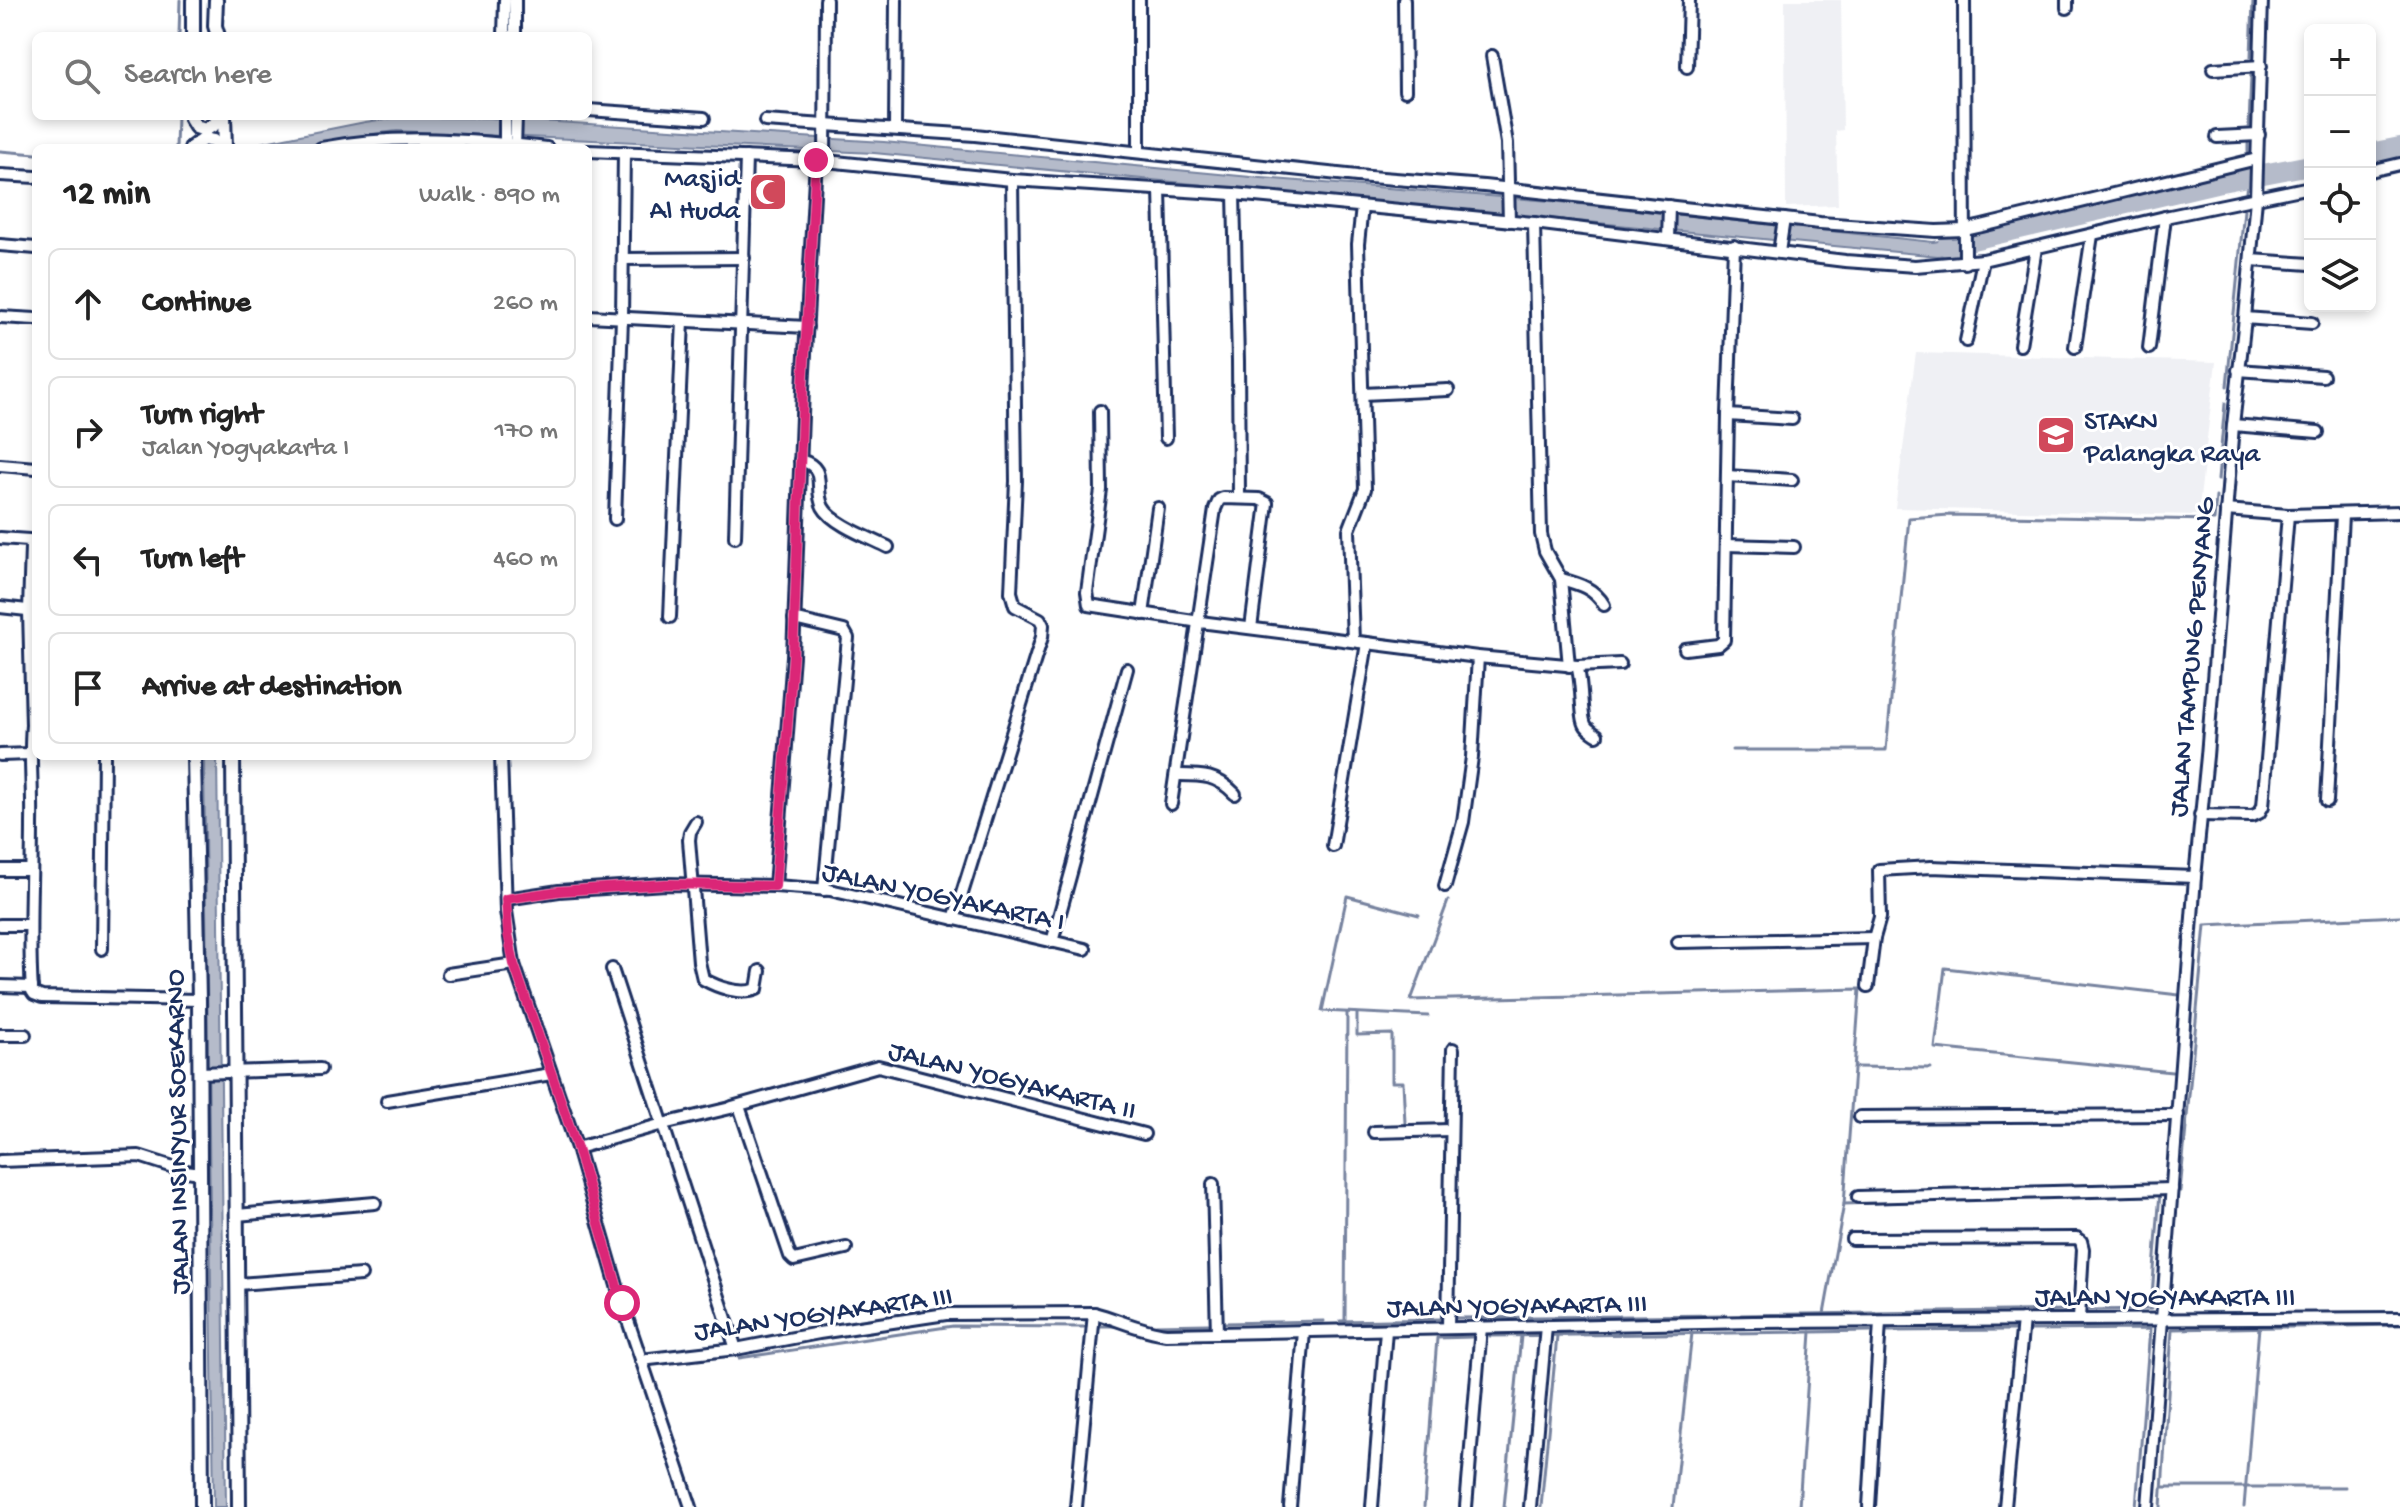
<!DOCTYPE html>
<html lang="en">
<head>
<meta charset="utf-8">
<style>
  :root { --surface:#fff; --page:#f2f2f2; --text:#222; --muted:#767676; --line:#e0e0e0 }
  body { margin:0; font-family:"Gochi Hand",sans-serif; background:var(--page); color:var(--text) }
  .controls { position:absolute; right:24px; top:24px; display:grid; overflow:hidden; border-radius:12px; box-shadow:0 4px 12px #0003 }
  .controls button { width:72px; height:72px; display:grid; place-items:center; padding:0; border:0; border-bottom:2px solid var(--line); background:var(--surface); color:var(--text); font:40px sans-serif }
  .stop { position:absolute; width:24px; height:24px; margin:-18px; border:6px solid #db2777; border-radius:50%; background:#fff }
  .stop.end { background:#db2777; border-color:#fff; box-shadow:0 2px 8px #0008 }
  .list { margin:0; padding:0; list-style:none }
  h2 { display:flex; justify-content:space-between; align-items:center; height:104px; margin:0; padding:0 32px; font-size:34px }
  h2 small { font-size:26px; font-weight:400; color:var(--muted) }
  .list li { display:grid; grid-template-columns:52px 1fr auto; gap:24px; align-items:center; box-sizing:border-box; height:112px; margin:0 16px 16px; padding:0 16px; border:2px solid var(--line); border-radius:12px }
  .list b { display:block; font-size:30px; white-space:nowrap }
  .list p { margin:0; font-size:26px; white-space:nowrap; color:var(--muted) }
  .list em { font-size:26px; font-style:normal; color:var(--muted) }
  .icon { flex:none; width:44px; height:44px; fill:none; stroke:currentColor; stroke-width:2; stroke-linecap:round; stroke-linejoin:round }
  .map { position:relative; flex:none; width:2400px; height:1507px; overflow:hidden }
  .search { position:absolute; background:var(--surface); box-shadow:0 4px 12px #0003; left:32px; top:32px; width:560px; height:88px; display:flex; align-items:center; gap:20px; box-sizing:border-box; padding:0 28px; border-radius:12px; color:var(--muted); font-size:30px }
  .panel { position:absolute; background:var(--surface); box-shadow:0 4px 12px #0003; left:32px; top:144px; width:560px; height:616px; border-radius:12px }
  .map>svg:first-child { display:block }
  .built { fill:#eff0f4 }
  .water { fill:#b5bbca; stroke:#77839f; stroke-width:2 }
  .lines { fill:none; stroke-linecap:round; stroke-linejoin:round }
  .stream { stroke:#77839f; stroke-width:3 }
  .river { stroke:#b5bbca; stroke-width:20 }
  .minor-casing { stroke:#1b2f5e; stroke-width:16 }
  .tertiary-casing { stroke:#1b2f5e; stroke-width:18 }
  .minor { stroke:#fff; stroke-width:10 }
  .tertiary { stroke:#fff; stroke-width:12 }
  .route { stroke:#db2777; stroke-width:10 }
  .labels { text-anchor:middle; stroke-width:6; stroke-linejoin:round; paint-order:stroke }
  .poi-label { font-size:28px; fill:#1b2f5e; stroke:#fff; text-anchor:end }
  .street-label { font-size:28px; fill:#1b2f5e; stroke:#fff }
</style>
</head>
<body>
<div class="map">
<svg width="2400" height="1507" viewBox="0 0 2400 1507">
  <rect width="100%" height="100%" fill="#fff"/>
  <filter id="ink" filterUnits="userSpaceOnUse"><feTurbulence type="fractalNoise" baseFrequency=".0125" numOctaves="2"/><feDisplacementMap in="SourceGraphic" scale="16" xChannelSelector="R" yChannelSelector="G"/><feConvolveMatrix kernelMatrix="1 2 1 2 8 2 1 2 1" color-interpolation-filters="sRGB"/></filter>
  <g filter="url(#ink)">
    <g class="built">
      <path d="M1785 0H1841L1843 130 1836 131 1838 205 1786 207Z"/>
      <path d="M1916 353 2216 362 2198 515 1895 508Z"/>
    </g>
    <g class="water">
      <path d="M400 117 489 118 884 142 1261 178 1551 201 1933 242 1970 236 1972 251 1938 256 874 153 397 131 364 135 307 148H235L365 122Z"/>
      <path d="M204 756H217L226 1507H214Z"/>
    </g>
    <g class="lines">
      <g class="stream">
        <path d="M179 36 180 0"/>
        <path d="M2251 57 2253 0"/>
        <path d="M2249 126 2251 75"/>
        <path d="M176 148 177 116"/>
        <path d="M0 151 36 154"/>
        <path d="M2248 152V144"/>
        <path d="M2246 192 2248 170"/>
        <path d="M2227 386 2244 210"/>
        <path d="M2218 480 2225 404"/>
        <path d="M1732 750H1886L1909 518 1949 515 2214 520 2216 497"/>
        <path d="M1448 901 1411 1000 1860 989 1844 1204 1824 1314"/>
        <path d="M1419 915 1347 896 1322 1011 1428 1016"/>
        <path d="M1357 1014V1035L1392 1034V1082H1403L1405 1123"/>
        <path d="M1855 1067 1931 1068"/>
        <path d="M2172 1072 1935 1048 1945 968 2179 995"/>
        <path d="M2180 1191 2205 925 2400 916"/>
        <path d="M1844 1204 2051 1197"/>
        <path d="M2088 1310 2151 1309 2160 1192"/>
        <path d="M1741 1315 2071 1310"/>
        <path d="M1457 1318 1725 1315"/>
        <path d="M1340 1321 1440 1319"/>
        <path d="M1345 1321 1347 1013"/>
        <path d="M1225 1323 1324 1321"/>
        <path d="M1156 1325 1208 1324"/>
        <path d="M1101 1326H1116"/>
        <path d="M2030 1330 2150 1329 2136 1507"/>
        <path d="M1888 1331 2013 1330"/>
        <path d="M1490 1336 1811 1332"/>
        <path d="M739 1358 953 1326 1084 1327"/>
        <path d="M2162 1487H2345"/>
        <path d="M1424 1507 1437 1338 1472 1337"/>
        <path d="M1504 1507 1521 1336"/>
        <path d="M1541 1507 1557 1336"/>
        <path d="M1673 1507 1692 1333"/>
        <path d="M1799 1507 1811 1332 1870 1331"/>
        <path d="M2161 1507 2172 1329 2400 1325"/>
        <path d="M2244 1507 2259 1327"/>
      </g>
      <g class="river">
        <path d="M2370 153 2400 147"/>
        <path d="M1947 246 2216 183 2310 165"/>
      </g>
      <g class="minor-casing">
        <g id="minor">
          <path d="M1139 0V151"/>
          <path d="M1404 0 1405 91"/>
          <path d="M1964 0 1965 263"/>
          <path d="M2067 8V0"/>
          <path d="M504 36 505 0"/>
          <path d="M515 36V0"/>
          <path d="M1492 56 1507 143 1509 221"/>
          <path d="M1687 67 1689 0"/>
          <path d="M2213 69 2261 66"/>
          <path d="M588 110 704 118"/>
          <path d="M505 116V146"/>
          <path d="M765 121 975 135 1357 176 1484 186 1820 223 1936 231 1964 230 1982 226 2257 159"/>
          <path d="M895 128 896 0"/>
          <path d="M2217 137 2259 135"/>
          <path d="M321 148C397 133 471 140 547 148"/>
          <path d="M515 148 516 116"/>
          <path d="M588 151 816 160 1012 180 1234 194 1534 223 1845 261 1915 266 1983 260 2165 217 2310 187"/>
          <path d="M825 161 826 0"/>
          <path d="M2370 171 2400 164"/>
          <path d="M0 175 36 177"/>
          <path d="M1160 189 1166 438"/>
          <path d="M1234 194 1238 361 1239 497"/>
          <path d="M1534 223 1541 534 1545 551 1561 579 1569 666"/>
          <path d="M1668 239 1669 206"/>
          <path d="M0 245 36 248"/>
          <path d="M1779 252 1784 219"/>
          <path d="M623 259 744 258"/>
          <path d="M2251 260 2310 264"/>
          <path d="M588 316 807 327"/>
          <path d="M0 317 36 319"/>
          <path d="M2245 318 2312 323"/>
          <path d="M1966 341 1983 260"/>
          <path d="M2020 345 2036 248"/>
          <path d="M2075 347 2092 235"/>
          <path d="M2149 348 2165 217"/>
          <path d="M2238 370 2323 376"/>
          <path d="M1363 394 1448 390"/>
          <path d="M1100 411 1101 490 1087 592 1089 605 1200 622 1478 657 1577 666C1583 682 1580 718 1586 726 1588 729 1595 734 1597 735"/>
          <path d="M1728 415 1792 419"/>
          <path d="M2233 425 2318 432"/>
          <path d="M800 460C829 468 813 487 823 507 832 524 870 538 888 547"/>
          <path d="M0 465 36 468"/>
          <path d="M1727 476 1792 480"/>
          <path d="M2288 515 2400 512"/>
          <path d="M615 519 622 318 624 152"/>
          <path d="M735 537 746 157"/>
          <path d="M0 538 29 540 31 547 29 611 32 725H36"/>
          <path d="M1726 545 1794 547"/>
          <path d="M1561 579C1579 584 1594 588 1604 605"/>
          <path d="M0 607 36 611"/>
          <path d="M1143 614 1158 508"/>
          <path d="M670 617 683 321"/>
          <path d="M794 619 844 631 848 638 824 890"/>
          <path d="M1353 641 1349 530 1365 489 1358 244 1362 207"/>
          <path d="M1685 649 1718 645 1724 640 1728 415 1734 246"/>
          <path d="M1577 666 1620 664"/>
          <path d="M32 725C29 758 33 790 32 824 32 880 28 935 32 991L34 994 42 997 199 1000"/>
          <path d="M0 755 30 754"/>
          <path d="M501 756 506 911 514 964 577 1148 622 1303 691 1507"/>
          <path d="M1176 775C1201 775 1216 774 1235 794"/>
          <path d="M2327 801 2342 515"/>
          <path d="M1171 804 1215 509 1219 500 1223 498 1259 499 1267 503 1251 628"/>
          <path d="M2200 815 2252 816 2259 813 2263 806 2288 515 2226 510"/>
          <path d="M696 822 690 832 689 840 699 962 703 979C717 987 741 996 757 989L760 971"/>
          <path d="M1333 846 1367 643"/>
          <path d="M0 870H30"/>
          <path d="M775 886 793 656 803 389 816 160"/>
          <path d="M1445 886 1463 822 1472 757 1478 657"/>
          <path d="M506 899 559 891 665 884 775 886 830 890 1085 949"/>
          <path d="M954 919 1042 637 1043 625 1040 619 1015 606 1011 592 1016 481 1012 180"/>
          <path d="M0 925H29"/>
          <path d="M1052 942 1127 669"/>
          <path d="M1678 942 1874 938"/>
          <path d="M102 949 104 756"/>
          <path d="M612 969 736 1349"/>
          <path d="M448 974 514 964"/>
          <path d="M0 986 32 987"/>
          <path d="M1868 986 1874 938 1880 917 1879 870 1931 867 2195 877"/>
          <path d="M0 1035H25"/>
          <path d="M199 1073 320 1069"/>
          <path d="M387 1101 551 1074"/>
          <path d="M732 1107 878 1066 1144 1134"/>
          <path d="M1860 1117 2178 1115"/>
          <path d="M1374 1132 1450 1130"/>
          <path d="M577 1148 663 1124 739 1106 790 1256 794 1260 846 1248"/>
          <path d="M0 1161 139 1156 186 1171 200 1173"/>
          <path d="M1213 1184 1217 1333"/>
          <path d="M1858 1197 2172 1189"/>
          <path d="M237 1215 375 1203"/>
          <path d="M1852 1239 2077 1238 2081 1241 2083 1249 2079 1319"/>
          <path d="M238 1284 361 1275"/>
          <path d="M1448 1328 1453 1049"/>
          <path d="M641 1360 736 1349 819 1333 946 1314 1094 1313C1117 1319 1141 1331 1166 1334L1753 1322 2400 1318"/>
          <path d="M1076 1507 1094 1313"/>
          <path d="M1290 1507 1304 1331"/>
          <path d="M1372 1507 1386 1330"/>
          <path d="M1466 1507 1481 1327"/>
          <path d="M1530 1507 1546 1326"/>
          <path d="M1869 1507 1880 1322"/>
          <path d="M2005 1507 2023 1320"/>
          <path d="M2148 1507 2195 877 2207 756 2233 425 2245 318 2256 199 2262 0"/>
        </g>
      </g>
      <g class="tertiary-casing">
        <g id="tertiary">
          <path d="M193 0V36"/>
          <path d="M216 0 215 26 218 36"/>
          <path d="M224 116 225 148"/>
          <path d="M191 119 196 127 205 130 215 124 216 116"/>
          <path d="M191 148 203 139 214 141 221 148"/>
          <path d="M194 756 199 1000 202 1507"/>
          <path d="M233 756 239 1507"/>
        </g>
      </g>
      <use href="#minor" class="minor"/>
      <use href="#tertiary" class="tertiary"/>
    </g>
  </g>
  <g class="lines" filter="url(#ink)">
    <path class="route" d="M622 1303 577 1148 514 964 508 933 506 899 559 891 665 884 775 886 793 656 803 389 816 160"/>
  </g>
  <defs>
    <g id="mosque-square" transform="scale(2)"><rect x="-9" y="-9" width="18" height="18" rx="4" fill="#d1495b" stroke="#fff"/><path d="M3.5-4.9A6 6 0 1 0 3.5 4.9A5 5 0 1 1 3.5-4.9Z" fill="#fff"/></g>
    <g id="university-square" transform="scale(2)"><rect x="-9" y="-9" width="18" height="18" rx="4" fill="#d1495b" stroke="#fff"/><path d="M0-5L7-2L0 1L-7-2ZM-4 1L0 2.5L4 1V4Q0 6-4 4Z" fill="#fff"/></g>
  </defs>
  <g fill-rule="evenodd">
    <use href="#mosque-square" x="768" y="192"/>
    <use href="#university-square" x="2056" y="435"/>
  </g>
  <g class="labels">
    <g class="poi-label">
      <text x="740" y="186">Masjid<tspan x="740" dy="32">Al Huda</tspan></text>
      <text x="2084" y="429" text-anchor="start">STAKN<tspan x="2084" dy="32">Palangka Raya</tspan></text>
    </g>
    <g class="street-label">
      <text transform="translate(2189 657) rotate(-85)" y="10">JALAN TAMPUNG PENYANG</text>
      <text transform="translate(944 894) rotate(12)" y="10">JALAN YOGYAKARTA I</text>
      <text transform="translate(1013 1078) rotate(14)" y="10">JALAN YOGYAKARTA II</text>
      <text transform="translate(175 1132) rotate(-91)" y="10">JALAN INSINYUR SOEKARNO</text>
      <text x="2165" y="1305">JALAN YOGYAKARTA III</text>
      <text transform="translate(1517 1303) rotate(-1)" y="10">JALAN YOGYAKARTA III</text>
      <text transform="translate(823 1311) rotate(-8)" y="10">JALAN YOGYAKARTA III</text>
    </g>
  </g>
</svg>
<div class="controls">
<button>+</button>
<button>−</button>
<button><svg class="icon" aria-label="locate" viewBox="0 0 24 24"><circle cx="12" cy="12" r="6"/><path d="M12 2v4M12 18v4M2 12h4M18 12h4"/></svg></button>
<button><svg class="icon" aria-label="layers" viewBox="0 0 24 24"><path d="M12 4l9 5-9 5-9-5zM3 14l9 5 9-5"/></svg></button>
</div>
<div class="stop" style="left:622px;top:1303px"></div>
<div class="stop end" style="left:816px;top:160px"></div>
<div class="search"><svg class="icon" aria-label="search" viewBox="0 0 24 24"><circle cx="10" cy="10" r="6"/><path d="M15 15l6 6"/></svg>Search here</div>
<section class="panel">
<h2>12 min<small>Walk · 890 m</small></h2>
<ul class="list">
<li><svg class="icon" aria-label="ahead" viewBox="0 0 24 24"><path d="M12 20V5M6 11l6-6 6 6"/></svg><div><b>Continue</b></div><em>260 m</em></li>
<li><svg class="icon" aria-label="right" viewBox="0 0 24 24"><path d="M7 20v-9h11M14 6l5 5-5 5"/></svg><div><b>Turn right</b><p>Jalan Yogyakarta I</p></div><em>170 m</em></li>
<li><svg class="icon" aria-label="left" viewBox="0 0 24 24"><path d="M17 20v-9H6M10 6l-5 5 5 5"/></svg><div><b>Turn left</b></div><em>460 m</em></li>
<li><svg class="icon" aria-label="arrive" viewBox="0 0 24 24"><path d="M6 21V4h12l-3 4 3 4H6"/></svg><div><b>Arrive at destination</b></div></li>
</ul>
</section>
</div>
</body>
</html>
